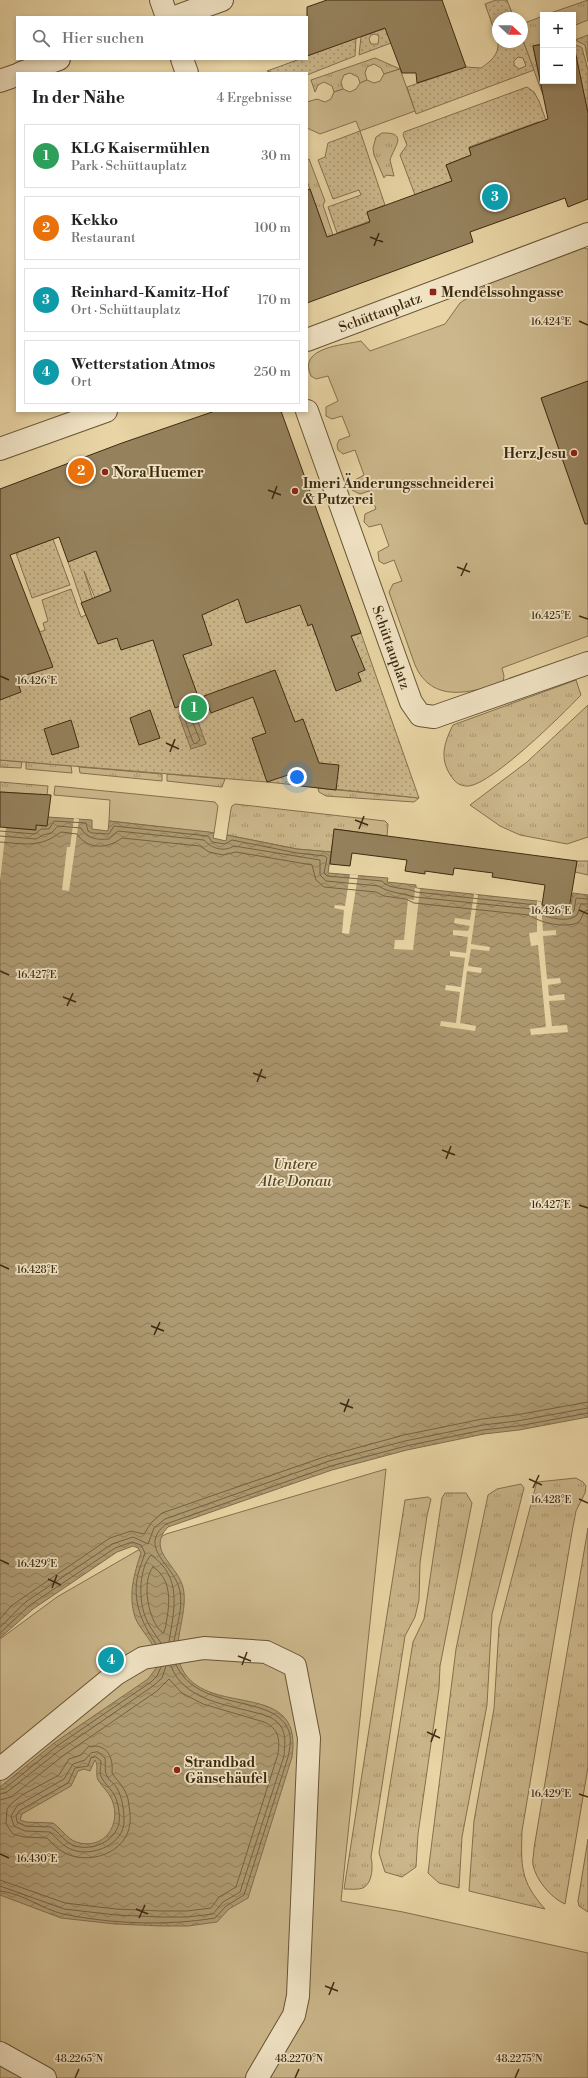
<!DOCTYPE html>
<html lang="de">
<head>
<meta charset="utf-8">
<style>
  :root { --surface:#fff; --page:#f2f2f2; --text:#202124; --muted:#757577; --line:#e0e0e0; --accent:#ea580c }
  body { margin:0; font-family:"Libre Bodoni",serif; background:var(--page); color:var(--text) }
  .controls { position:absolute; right:12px; top:12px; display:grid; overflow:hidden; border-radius:0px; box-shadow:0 2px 6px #0003 }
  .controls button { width:36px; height:36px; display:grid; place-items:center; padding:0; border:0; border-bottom:1px solid var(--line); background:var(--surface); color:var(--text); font:20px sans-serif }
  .compass { position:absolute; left:492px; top:12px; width:36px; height:36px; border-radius:50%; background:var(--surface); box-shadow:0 2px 6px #0003; rotate:112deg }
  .you { position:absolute; left:297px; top:777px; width:14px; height:14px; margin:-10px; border:3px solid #fff; border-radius:50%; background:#1a73e8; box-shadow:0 0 0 6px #1a73e833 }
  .badge { display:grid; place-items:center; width:26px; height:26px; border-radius:50%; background:var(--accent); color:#fff; font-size:13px; font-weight:700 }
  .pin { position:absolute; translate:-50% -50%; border:2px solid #fff; box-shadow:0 1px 4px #0006 }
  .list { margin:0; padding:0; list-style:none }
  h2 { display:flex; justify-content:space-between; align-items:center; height:52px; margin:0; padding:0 16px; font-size:17px }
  h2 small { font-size:13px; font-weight:400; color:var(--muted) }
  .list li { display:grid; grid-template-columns:26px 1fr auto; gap:12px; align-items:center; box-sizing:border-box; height:64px; margin:0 8px 8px; padding:0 8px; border:1px solid var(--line); border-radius:0px }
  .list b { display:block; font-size:15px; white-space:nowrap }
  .list p { margin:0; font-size:13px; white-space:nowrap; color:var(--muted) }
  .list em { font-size:13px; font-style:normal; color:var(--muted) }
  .icon { flex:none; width:22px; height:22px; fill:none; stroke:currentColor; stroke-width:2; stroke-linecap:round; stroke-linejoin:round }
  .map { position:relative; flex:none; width:588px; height:2078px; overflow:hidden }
  .search { position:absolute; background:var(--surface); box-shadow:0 2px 6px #0003; left:16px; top:16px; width:292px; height:44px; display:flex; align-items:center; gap:10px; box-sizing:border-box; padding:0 14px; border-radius:0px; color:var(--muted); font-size:15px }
  .panel { position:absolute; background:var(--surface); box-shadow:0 2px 6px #0003; left:16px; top:72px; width:292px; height:340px; border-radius:0px }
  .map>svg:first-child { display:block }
  .grass { fill:url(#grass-tufts); stroke:#84704e }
  .park { fill:#cbb78b; stroke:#84704e }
  .garden { fill:url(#garden-dots); stroke:#84704e; fill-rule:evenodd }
  .water { fill:url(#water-waves); stroke:#806d4b; fill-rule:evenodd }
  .pier { fill:#e8d4a4 }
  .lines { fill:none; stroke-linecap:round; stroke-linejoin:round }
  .shore { stroke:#756241; stroke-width:1 }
  .building { fill:#95825d; stroke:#3c2a10 }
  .pedestrian-casing { stroke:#675435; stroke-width:24 }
  .minor-casing { stroke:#675435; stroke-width:24 }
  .tertiary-casing { stroke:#675435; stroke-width:24 }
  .pedestrian { stroke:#f0e3c4; stroke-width:22 }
  .minor { stroke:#f0e3c4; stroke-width:22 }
  .tertiary { stroke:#f0e3c4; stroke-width:22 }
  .ticks { fill:none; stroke:#3c2a10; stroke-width:1.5 }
  .poi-dot { fill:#8f2418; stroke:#f0e3c4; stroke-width:1.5 }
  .labels { text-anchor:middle; stroke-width:3.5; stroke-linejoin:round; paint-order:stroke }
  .poi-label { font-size:14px; font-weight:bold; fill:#3c2a10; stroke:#f0e3c4; text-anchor:start }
  .street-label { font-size:14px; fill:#3c2a10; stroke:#f0e3c4 }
  .water-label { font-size:15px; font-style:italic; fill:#584628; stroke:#f0e3c4 }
  .ticks-label { font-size:10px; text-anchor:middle; fill:#3c2a10; stroke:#f0e3c4; stroke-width:3.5; stroke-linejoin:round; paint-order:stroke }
</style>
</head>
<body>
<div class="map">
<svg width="588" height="2078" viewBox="0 0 588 2078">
  <defs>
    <pattern id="grass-tufts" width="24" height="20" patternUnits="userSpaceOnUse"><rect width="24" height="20" fill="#cbb78b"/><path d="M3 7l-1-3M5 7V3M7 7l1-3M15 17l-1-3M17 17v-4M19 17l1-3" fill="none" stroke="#a69570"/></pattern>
    <pattern id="garden-dots" width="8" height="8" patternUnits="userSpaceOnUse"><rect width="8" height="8" fill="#cbb78b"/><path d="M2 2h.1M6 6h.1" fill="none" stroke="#a69570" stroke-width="1.8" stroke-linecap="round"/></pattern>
    <pattern id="water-waves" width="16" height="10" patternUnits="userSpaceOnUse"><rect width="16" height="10" fill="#ae9a72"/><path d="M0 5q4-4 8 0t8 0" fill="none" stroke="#8f7e5c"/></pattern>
  </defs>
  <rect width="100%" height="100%" fill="#e8d4a4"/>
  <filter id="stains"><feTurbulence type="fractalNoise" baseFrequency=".005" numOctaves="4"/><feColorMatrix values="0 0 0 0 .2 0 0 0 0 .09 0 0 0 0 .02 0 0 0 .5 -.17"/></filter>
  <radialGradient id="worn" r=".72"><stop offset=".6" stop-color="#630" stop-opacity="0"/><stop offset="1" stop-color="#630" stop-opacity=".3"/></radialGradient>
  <g class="grass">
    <path d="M588 0V20L573 26V15H545Z"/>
    <path d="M543 16V44L533 46 543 95 522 38V24Z"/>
    <path d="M375 58 400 69 384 74 381 68 374 64 367 67 365 73 367 80 360 83 358 77 350 73 344 75 341 82 343 89 334 92 332 86 324 82 318 85 315 92 311 80Z"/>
    <path d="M382 133C409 132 394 147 390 160L394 176 386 175 384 178 374 155 373 148 376 137Z"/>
    <path d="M309 159 325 201 323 205 333 235 327 237 307 181V160Z"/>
    <path d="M576 680 581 695C562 715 493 783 469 786 458 787 453 780 448 771 440 755 445 741 453 725Z"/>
    <path d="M588 705V837L567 844 520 835 500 826 470 805 527 762Z"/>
    <path d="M0 760 22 762 21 768 0 767Z"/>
    <path d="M26 762 71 766 72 773 26 769Z"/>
    <path d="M79 767 162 774V781L80 773Z"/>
    <path d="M167 774 225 779 222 787 167 781Z"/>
    <path d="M0 782 48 786 47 795 1 792 0 796Z"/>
    <path d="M318 788 419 798 414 802 326 796 319 792Z"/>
    <path d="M235 804 385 821 388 824 387 836 335 829 331 852 297 849 227 835 231 809 232 806Z"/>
    <path d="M577 861H588V875L575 872Z"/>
    <path d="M576 1478 583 1482 586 1486 585 1493 576 1511 572 1532 522 1831C521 1866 520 1881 545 1909L469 1891 474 1821 494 1709 499 1627 536 1485 537 1482Z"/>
    <path d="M521 1484 524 1488 492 1614 487 1705 462 1837 459 1888 439 1883 428 1873 456 1649 488 1495 497 1489Z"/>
    <path d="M445 1493H466L472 1503 440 1666 439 1688 418 1834 416 1867 402 1877 385 1872 379 1853 413 1642 424 1619 442 1498Z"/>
    <path d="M428 1497 431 1499 427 1516 420 1563 419 1600 415 1617 405 1636 371 1857C373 1865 373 1883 363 1888 358 1890 349 1889 344 1889L405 1500Z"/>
    <path d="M588 1528V1767L565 1904C551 1898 536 1880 533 1865 532 1860 534 1854 534 1848Z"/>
    <path d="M588 1839V1912L579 1906 578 1901Z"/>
  </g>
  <g class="park">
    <path d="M400 69 415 111 360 131 356 121 320 134 307 128V102L317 99 325 102 331 99 334 92 343 89 350 92 356 89 360 83 367 80 374 83 380 81 384 74Z"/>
    <path d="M584 248 588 249V636L502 668 504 676 503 682C471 693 432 704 415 665L389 592 393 584 402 581 394 560 384 564 379 561 378 552 389 546 381 524 369 527 364 522 365 514 376 509 369 491 360 494 352 490 353 481 364 475 355 450 343 454 338 450 337 445 339 440 350 436 342 416 332 419 326 416V407L338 401 328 376 316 379 311 376C297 347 344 345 361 341L370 351 445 324 460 303 488 284Z"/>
    <path d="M55 786 215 802 218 806 214 833 109 821 110 800 54 795Z"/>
    <path d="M386 1469 341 1901 403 1912 588 1953V2078H0V1639L57 1597 166 1534Z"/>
  </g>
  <g class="garden">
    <path d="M496 0H507L514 18H498V41L485 4Z"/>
    <path d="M386 28 391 43 359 55 361 37ZM375 34 379 36 378 44H371L369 39 371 35Z"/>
    <path d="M588 35V62L585 45 575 40Z"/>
    <path d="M356 38 355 56 307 75V73H274L267 71 300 59H307V56Z"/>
    <path d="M522 38 534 70 416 114 407 87 466 67 481 68C491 61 499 55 498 42H522ZM518 57 523 58 526 66 519 69 514 65V61Z"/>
    <path d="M573 45 579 46 582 48 588 70V119L573 81Z"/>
    <path d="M527 87 534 92 539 101 560 159 553 162 538 122 469 147 471 155 446 165 452 181 415 195 400 155 407 145 403 135 404 132Z"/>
    <path d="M360 131 385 205 367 212 370 221 337 233 328 207 361 195 359 190 333 199 318 160 325 157 328 143Z"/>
    <path d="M84 521 122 620 273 524 321 648 361 633 419 798 267 782 0 760V661L25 631 38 627 40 632 45 630 43 623 48 621 42 600 71 589 81 617 86 615 84 609 97 603 84 571 94 603 86 601 82 603 68 562 79 557Z"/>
    <path d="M53 539 70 585 32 598 16 553Z"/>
  </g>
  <g class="water">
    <path d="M194 710 206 744 191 749 179 716Z"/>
    <path d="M48 817 92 820V829L108 831 109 821 209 832 214 833 213 838 226 841 227 835 297 849 331 852 328 873 388 878 387 882 416 885V888L537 901 541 902V906L570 910 573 893 588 895V1417L519 1430 484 1434 407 1450 332 1470 168 1527C144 1552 182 1566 184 1593 187 1622 165 1655 190 1680 224 1713 303 1684 292 1757L248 1898 229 1909 217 1922 188 1926H161L115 1924 61 1918 0 1895V1787L54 1743 148 1679 157 1667C156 1661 157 1653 154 1648 149 1637 139 1628 135 1617 128 1595 134 1574 141 1553L138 1548 133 1546 117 1552 33 1609 0 1638V827L35 830 36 825ZM95 1760C99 1766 95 1773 98 1780 103 1788 109 1792 112 1800 122 1825 104 1851 76 1842 66 1838 62 1829 53 1823L26 1822 20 1820 22 1814 71 1786 78 1771 84 1769 90 1771Z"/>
  </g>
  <g class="pier">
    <path d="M74 818 79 819 69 891 62 890 67 847H70Z"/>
    <path d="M0 827H6L0 882Z"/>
    <path d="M350 874 358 875 349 934 342 933 344 910 334 908 335 905 345 906Z"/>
    <path d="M415 888 420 889 413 950 394 949 395 940H404L408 899 414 900Z"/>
    <path d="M474 894 478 895 471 944 490 947 489 951 471 949 468 966 482 968 481 973 467 971 460 1023 476 1026 475 1031 440 1026 441 1021 456 1023 460 992 445 990 446 985 461 987 465 958 450 956V951L466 953 468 937 453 935V930L468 931 470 926 454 923 455 918 470 920Z"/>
    <path d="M537 901 541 902 543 931 556 930V935L543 936 547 979 560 978 561 983 548 985 549 996 564 994 565 1000 549 1001 552 1026 567 1025 568 1032 531 1035 530 1029 546 1027 538 945 531 946 529 933 537 932Z"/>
  </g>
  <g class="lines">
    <g class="shore">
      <path d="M190 716 200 740 195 744 193 742 185 720Z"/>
      <path d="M0 831 35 834 41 829H49L54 821 86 823 88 831 92 833 109 834 114 826 208 836 212 842 225 844 232 840 297 853 325 856 327 858 324 873 327 876 382 881C389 890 406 887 416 892L536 905 541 910 569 914 574 911 576 898 588 899"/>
      <path d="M0 836 36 839 43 835 51 833 58 826 81 828C87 839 97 840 109 839L118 831 204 840C212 849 224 852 234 846L320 860V875L326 881 379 886C386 892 405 894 415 897L532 909C541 917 568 924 577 915L581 904H588"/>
      <path d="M0 842C25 844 40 848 61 832L77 834C88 850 107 849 122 838L200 846 209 852 223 855 236 852 312 865 316 880 324 887 376 892 384 896 406 899 414 903 529 915C540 923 567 929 579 922L585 911 588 910"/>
      <path d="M153 1567C171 1578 170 1601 167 1618 166 1623 166 1629 163 1633 148 1622 141 1581 153 1567Z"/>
      <path d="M0 1619 11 1606 24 1597 110 1538 131 1531 144 1534 151 1523 162 1513 327 1456 404 1435 482 1419 516 1415 588 1402"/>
      <path d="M0 1627C10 1619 17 1609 27 1601L112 1544 133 1537 148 1544 154 1528 165 1519 329 1461 405 1441 483 1425 517 1421 588 1408"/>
      <path d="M0 1633 30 1605 115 1548 132 1542 141 1545 145 1553C143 1560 140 1566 138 1574 132 1600 141 1622 156 1644"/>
      <path d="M174 1641C177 1625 183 1608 180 1592 176 1565 136 1549 166 1524L331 1466 406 1446 483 1430 518 1426 588 1413"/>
      <path d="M161 1643C155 1634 147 1624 144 1613 139 1597 139 1569 151 1555 183 1577 174 1610 169 1642"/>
      <path d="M96 1746C110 1748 113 1760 112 1773 118 1782 125 1787 128 1799 129 1806 131 1816 130 1823 127 1854 87 1866 63 1852 56 1848 52 1843 47 1838L24 1837 13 1834 6 1824 7 1809 12 1803 22 1795 59 1775 69 1759 81 1755 88 1747Z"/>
      <path d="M98 1752 105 1758C106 1764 104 1771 107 1776 109 1781 114 1783 117 1788 122 1797 124 1810 124 1820 125 1844 93 1857 73 1850 63 1847 58 1839 50 1832L25 1831 14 1826 11 1816 17 1806 64 1779 73 1764 85 1760 91 1753Z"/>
      <path d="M96 1757 101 1761C101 1767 99 1772 101 1776 105 1786 115 1791 117 1802 119 1808 120 1817 119 1823 115 1842 92 1851 75 1846 64 1842 60 1833 51 1827L25 1826 17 1822 16 1816 19 1811 68 1783 75 1768 88 1766 91 1758Z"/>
      <path d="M0 1789H4L57 1746 151 1682 157 1676 161 1667"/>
      <path d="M0 1794 7 1792 60 1750 153 1686 162 1678 166 1666"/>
      <path d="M0 1800 11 1797 64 1755 157 1691 169 1679 182 1693 203 1704 264 1722C279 1729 280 1739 278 1754L236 1887 219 1897 211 1908 187 1911H161L116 1909 65 1903 0 1880"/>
      <path d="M0 1886 64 1909 116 1915 161 1917H187L213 1914 223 1902 240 1892 284 1756C285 1744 287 1730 276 1721 270 1716 261 1714 253 1712 223 1704 183 1699 171 1666"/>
      <path d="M0 1891C22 1893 42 1909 63 1914 112 1924 166 1926 215 1918L226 1906 244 1895 288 1757C290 1748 292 1738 288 1729 272 1693 198 1713 176 1665"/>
    </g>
  </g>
  <g class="building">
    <path d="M327 0H442L466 67 417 83 416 73H402L385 28 307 56V7Z"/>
    <path d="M573 41 588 113V199L568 207 565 198 470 232 473 242 307 303V190L310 189 327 237 370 222 367 212 452 181 446 165 471 155 469 148 548 119 533 46 543 44V81H573Z"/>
    <path d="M588 381V524H585L541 398Z"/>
    <path d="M215 411H281L361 633 351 636 365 670 358 673 361 681 336 691 312 624 308 626 300 605 246 623 238 599 202 615 212 645 183 655 199 699 175 708 153 640 121 650 117 638 98 644 81 603 111 591 96 551 68 562 59 537 10 555 53 667 16 678 21 692 0 700V489L122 443Z"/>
    <path d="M275 670 295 722 303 719 319 763 339 765 336 790 292 785 288 775 267 782 252 738 266 733 253 697 211 713 204 696Z"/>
    <path d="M150 710 160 738 139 745 130 718Z"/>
    <path d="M71 720 79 747 52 755 44 729Z"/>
    <path d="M0 792 51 795 47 826 36 825V830L0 827Z"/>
    <path d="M334 829 577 861 569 909 542 905 545 885 492 877 493 873 454 868 453 875 425 871V874L405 871 407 860 352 853 350 866 330 864Z"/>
  </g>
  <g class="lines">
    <g class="pedestrian-casing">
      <g id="pedestrian">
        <path d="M0 1769 116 1674 143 1658 204 1648 266 1652 295 1666 309 1738 298 1996 294 2015 257 2078"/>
        <path d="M0 2053 45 2078"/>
      </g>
    </g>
    <g class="minor-casing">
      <g id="minor">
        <path d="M175 17 222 0"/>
        <path d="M21 73 59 59"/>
        <path d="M0 81 17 75"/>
        <path id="s1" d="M307 411 411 702 420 715 434 717 588 663"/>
      </g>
    </g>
    <g class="tertiary-casing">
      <g id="tertiary">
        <path d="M161 0 167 17"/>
        <path d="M182 59 187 73"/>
        <path id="s2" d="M307 340 588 234"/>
        <path d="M0 449 106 411"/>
      </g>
    </g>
    <use href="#pedestrian" class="pedestrian"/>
    <use href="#minor" class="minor"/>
    <use href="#tertiary" class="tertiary"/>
  </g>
  <path class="ticks" d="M370 237 383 242M374 246 379 233M579 321 588 325M268 490 281 495M272 499 277 486M457 567 470 572M461 576 467 563M579 616 588 619M0 676 9 680M166 743 179 749M170 752 175 739M355 820 368 825M359 829 364 816M579 910 588 914M0 971 9 975M63 997 76 1002M67 1006 73 993M253 1073 266 1078M257 1082 262 1069M442 1150 455 1155M446 1159 451 1146M579 1205 588 1208M0 1265 9 1269M151 1326 164 1331M154 1335 160 1322M340 1403 353 1408M344 1412 349 1399M529 1479 542 1485M533 1488 539 1475M579 1499 588 1503M0 1560 9 1564M48 1579 61 1585M52 1588 57 1575M238 1656 251 1661M242 1665 247 1652M427 1732 440 1738M431 1742 436 1729M579 1794 588 1797M0 1854 9 1858M136 1909 148 1914M139 1918 145 1905M325 1986 338 1991M329 1995 334 1982M75 2078 79 2069M295 2078 299 2069M515 2078 519 2069"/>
  <g class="poi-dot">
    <rect x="429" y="288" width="8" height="8" rx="2"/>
    <circle cx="574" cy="453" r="4"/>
    <circle cx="105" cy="472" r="4"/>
    <circle cx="295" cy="491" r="4"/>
    <circle cx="177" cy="1770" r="4"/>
  </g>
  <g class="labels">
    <g class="poi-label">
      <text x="441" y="297">Mendelssohngasse</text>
      <text x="566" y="458" text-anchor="end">Herz Jesu</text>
      <text x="113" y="477">Nora Huemer</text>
      <text x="303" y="488">Imeri Änderungsschneiderei<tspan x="303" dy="16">&amp; Putzerei</tspan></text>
      <text x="185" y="1767">Strandbad<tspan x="185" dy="16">Gänsehäufel</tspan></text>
    </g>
    <g class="street-label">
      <text dy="5" stroke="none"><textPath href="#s2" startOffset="78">Schüttauplatz</textPath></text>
      <text dy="5" stroke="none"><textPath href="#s1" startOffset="251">Schüttauplatz</textPath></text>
    </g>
    <g class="water-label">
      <text x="295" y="1169">Untere<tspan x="295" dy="17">Alte Donau</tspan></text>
    </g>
  </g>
  <g class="ticks-label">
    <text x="551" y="325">16.424°E</text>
    <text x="551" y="619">16.425°E</text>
    <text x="37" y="684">16.426°E</text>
    <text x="551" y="914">16.426°E</text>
    <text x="37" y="978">16.427°E</text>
    <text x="551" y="1208">16.427°E</text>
    <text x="37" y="1273">16.428°E</text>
    <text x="551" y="1503">16.428°E</text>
    <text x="37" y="1567">16.429°E</text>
    <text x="551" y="1797">16.429°E</text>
    <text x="37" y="1862">16.430°E</text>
    <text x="79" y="2062">48.2265°N</text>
    <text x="299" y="2062">48.2270°N</text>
    <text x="519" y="2062">48.2275°N</text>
  </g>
  <rect width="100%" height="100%" filter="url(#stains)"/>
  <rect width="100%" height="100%" fill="url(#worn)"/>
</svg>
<div class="controls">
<button>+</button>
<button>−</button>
</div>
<svg class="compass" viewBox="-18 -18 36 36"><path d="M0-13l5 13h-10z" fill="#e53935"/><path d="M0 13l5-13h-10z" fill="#757577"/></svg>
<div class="you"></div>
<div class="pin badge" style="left:194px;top:708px;background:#2e9e5b">1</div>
<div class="pin badge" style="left:81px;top:471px;background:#e8710a">2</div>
<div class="pin badge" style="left:495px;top:197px;background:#0f9aa8">3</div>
<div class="pin badge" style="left:111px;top:1660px;background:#0f9aa8">4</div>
<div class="search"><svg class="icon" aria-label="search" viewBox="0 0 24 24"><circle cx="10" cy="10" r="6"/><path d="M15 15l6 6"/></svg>Hier suchen</div>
<section class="panel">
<h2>In der Nähe<small>4 Ergebnisse</small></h2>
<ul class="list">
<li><span class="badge" style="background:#2e9e5b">1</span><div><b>KLG Kaisermühlen</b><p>Park · Schüttauplatz</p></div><em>30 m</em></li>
<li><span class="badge" style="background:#e8710a">2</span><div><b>Kekko</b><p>Restaurant</p></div><em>100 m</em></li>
<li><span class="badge" style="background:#0f9aa8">3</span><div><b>Reinhard-Kamitz-Hof</b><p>Ort · Schüttauplatz</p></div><em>170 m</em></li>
<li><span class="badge" style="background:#0f9aa8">4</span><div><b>Wetterstation Atmos</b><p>Ort</p></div><em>250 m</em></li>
</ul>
</section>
</div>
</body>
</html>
